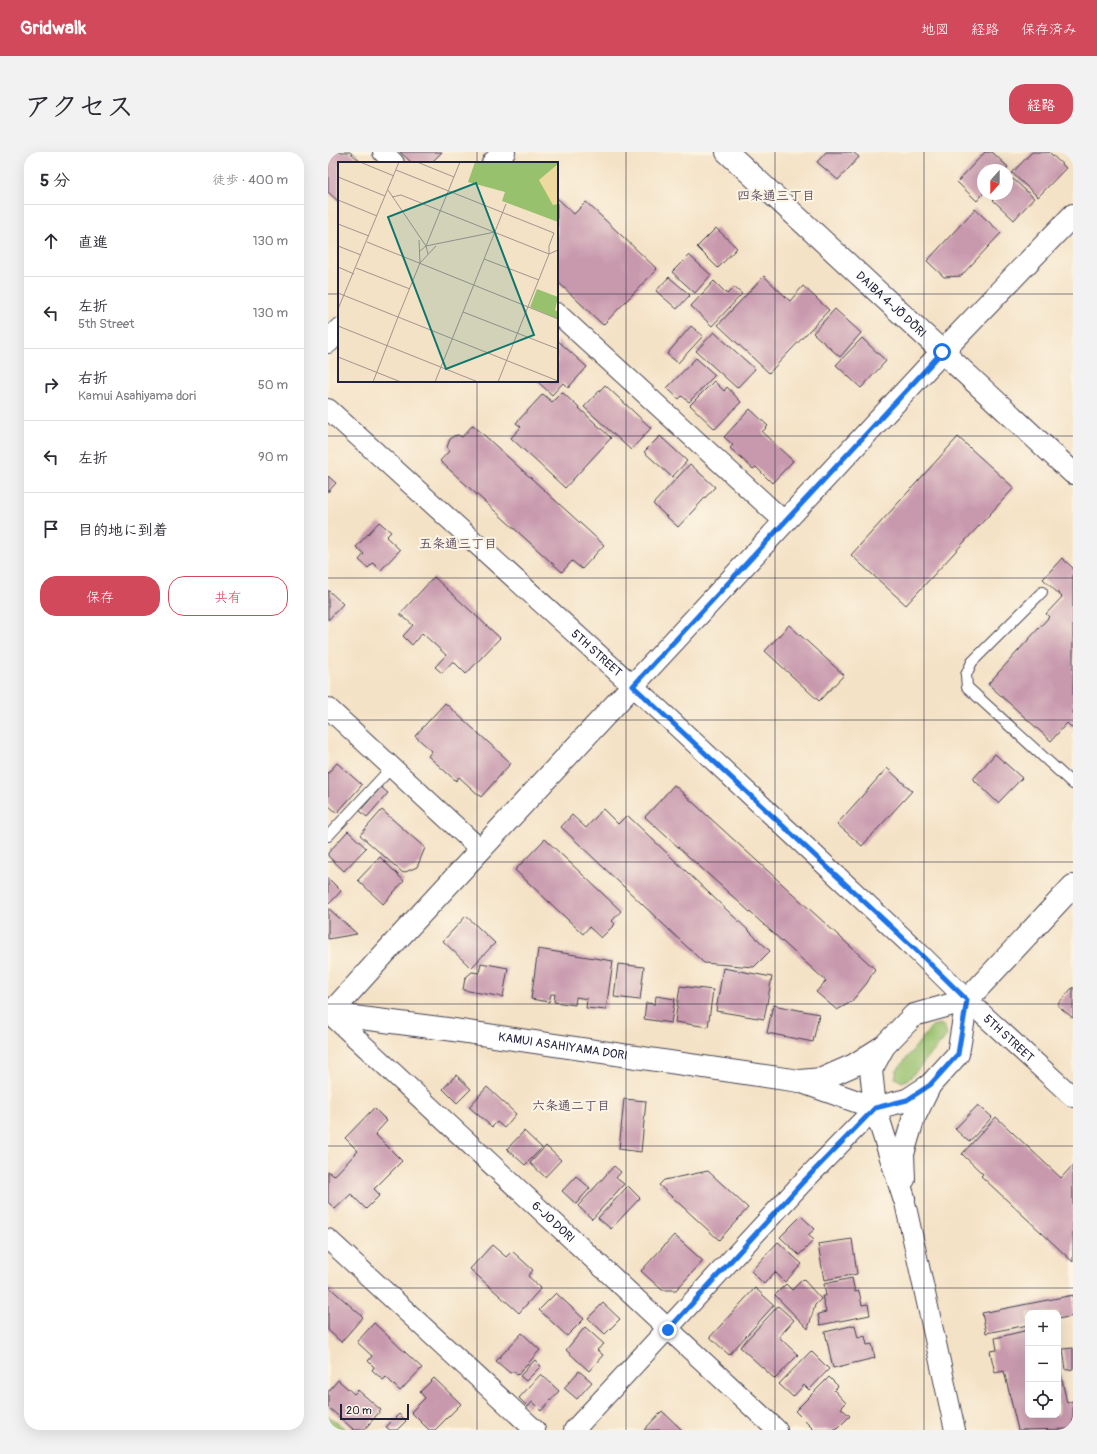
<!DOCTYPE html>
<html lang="ja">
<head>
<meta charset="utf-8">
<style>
  :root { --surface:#fff; --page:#f2f2f3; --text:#2b2b33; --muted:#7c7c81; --line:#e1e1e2; --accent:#d1495b }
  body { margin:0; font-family:Pangolin,"Klee One",sans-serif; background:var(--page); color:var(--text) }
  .controls { position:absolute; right:12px; bottom:12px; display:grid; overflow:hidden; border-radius:8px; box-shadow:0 4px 16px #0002 }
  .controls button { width:36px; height:36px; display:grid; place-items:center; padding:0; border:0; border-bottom:1px solid var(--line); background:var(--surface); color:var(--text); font:20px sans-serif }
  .compass { position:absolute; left:649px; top:12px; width:36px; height:36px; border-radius:50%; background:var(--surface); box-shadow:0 4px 16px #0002; rotate:201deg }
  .scale { position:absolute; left:12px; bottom:10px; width:69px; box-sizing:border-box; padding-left:4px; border:2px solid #22223b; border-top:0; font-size:11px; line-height:14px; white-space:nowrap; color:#22223b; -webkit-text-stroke:3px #fcf5e5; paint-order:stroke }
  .stop { position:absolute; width:12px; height:12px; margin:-9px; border:3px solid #1a73e8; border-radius:50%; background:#fff }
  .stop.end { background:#1a73e8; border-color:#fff; box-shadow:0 1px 4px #0008 }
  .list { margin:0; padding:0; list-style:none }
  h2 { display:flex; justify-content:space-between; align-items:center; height:52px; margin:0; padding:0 16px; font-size:17px }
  h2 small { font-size:13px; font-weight:400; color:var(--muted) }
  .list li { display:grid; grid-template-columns:26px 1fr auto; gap:12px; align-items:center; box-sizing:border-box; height:72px; padding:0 16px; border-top:1px solid var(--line) }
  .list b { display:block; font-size:15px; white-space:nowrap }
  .list p { margin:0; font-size:13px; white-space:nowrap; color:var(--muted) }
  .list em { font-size:13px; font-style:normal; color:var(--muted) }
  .actions { display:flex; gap:8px; padding:12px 16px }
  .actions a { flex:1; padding:9px 0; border:1px solid var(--accent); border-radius:16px; text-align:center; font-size:14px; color:var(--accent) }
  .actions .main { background:var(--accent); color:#fff }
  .icon { flex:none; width:22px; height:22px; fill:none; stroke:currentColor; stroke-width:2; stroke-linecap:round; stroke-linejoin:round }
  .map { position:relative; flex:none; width:745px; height:1278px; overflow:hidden; border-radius:16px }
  header { display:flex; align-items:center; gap:24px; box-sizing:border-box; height:56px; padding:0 20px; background:var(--accent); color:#fff }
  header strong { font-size:19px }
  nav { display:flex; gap:22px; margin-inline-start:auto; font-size:14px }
  .intro { display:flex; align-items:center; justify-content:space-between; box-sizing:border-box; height:96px; padding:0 24px }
  h1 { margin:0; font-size:28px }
  .button { padding:10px 18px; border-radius:16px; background:var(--accent); color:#fff; font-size:14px; font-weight:700 }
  main { display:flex; gap:24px; padding:0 24px }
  aside { flex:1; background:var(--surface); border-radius:16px; box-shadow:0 4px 16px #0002 }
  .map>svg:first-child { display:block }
  .green { fill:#98c16d; stroke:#5d7254 }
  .building { fill:#c899ad }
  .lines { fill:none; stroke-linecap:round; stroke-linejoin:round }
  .service-casing { stroke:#423f50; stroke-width:12 }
  .minor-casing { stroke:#423f50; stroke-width:22 }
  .tertiary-casing { stroke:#423f50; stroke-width:24 }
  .trunk-casing { stroke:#423f50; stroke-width:24 }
  .service { stroke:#fff; stroke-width:10 }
  .minor { stroke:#fff; stroke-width:20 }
  .tertiary { stroke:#fff; stroke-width:22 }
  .trunk { stroke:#fff; stroke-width:22 }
  .route { stroke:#1a73e8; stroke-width:5 }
  .grid { fill:none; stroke:#22223b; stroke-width:1; stroke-opacity:0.55 }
  .labels { text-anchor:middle; stroke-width:4; stroke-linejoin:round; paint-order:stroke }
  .street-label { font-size:12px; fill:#22223b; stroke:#fcf5e5 }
  .neighbourhood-label { font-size:13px; font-weight:bold; fill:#5c4c63; stroke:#fcf5e5 }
  .inset-road { fill:none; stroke:#a0958e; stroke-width:1 }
  .view { fill:#0f766e; fill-opacity:0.15; stroke:#0f766e; stroke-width:2 }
  .inset-edge { fill:none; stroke:#22223b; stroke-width:2 }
</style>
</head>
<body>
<header>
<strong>Gridwalk</strong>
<nav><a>地図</a><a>経路</a><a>保存済み</a></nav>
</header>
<div class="intro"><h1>アクセス</h1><a class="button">経路</a></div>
<main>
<aside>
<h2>5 分<small>徒歩 · 400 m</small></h2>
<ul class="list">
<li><svg class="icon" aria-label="ahead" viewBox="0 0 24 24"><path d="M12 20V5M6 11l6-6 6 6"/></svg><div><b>直進</b></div><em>130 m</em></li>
<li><svg class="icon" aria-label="left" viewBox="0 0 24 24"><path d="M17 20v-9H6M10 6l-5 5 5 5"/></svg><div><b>左折</b><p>5th Street</p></div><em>130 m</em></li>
<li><svg class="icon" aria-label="right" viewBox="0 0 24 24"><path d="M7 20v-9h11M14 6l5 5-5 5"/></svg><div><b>右折</b><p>Kamui Asahiyama dori</p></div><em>50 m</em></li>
<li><svg class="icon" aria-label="left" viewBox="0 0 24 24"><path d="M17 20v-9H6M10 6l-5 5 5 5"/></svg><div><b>左折</b></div><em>90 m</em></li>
<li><svg class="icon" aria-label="arrive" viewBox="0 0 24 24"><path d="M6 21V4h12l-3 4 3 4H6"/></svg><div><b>目的地に到着</b></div></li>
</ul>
<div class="actions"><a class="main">保存</a><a>共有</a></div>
</aside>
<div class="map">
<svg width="745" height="1278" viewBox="0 0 745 1278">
  <rect width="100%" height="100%" fill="#fcf5e5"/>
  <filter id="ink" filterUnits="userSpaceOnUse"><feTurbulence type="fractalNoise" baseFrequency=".025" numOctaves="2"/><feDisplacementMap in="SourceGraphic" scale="8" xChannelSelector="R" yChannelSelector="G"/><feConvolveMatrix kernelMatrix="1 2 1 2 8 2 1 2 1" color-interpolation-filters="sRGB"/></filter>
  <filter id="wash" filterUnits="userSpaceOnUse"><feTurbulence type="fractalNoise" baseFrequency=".012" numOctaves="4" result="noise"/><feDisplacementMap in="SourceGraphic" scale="16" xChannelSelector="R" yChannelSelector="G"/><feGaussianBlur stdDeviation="0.9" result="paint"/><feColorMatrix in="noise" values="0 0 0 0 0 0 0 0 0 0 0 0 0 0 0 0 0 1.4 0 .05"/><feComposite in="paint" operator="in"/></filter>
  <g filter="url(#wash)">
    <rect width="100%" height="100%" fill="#f4e2c6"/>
    <g class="green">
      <path d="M612 872 617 875 619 884 582 926 574 930 567 926 569 918 604 874Z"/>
      <path d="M0 1264 19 1278H0Z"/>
    </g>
    <g id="blocks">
      <g class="building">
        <path d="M0 0H22L34 11H11V50L0 40Z"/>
        <path d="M72 0H114L103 11H84Z"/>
        <path d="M498 0H525L531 5 510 28 489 10Z"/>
        <path d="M657 0H664L680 15 677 18H655V42L649 49 629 30Z"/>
        <path d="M704 0H721L738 16 710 45 684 21Z"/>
        <path d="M685 27 706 46 686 68 665 48 671 42H679V33Z"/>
        <path d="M229 46 246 62 258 50 329 117 275 173 229 129Z"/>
        <path d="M647 57 673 81 633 124 616 125 599 109Z"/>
        <path d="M388 76 409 96 390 116 369 95Z"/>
        <path d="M361 103 383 123 367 141 344 120Z"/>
        <path d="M436 124 462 149 475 134 501 158 441 221 390 173Z"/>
        <path d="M341 125 362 143 349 157 328 139Z"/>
        <path d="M386 129 399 142 406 135 414 142 384 174 363 154Z"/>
        <path d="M507 157 533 181 512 205 485 181Z"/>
        <path d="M363 174 375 184 350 211 339 202Z"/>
        <path d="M386 180 427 217 409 236 368 199Z"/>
        <path d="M534 186 558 209 533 236 508 213Z"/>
        <path d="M229 188 259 215 240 236 235 231 224 243 209 229H229Z"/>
        <path d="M368 206 387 223 361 250 354 244 351 247 339 236Z"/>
        <path d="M386 229 396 239 399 235 413 250 387 277 362 253Z"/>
        <path d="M277 233 323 276 303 298 256 255Z"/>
        <path d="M234 240 283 286 237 336 183 286 193 275 188 271 215 242 224 250Z"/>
        <path d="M422 257 440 274 434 280 465 309 444 331 428 315 425 317 402 296 405 293 396 285Z"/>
        <path d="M145 273 276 393 254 417 244 409 234 420 112 309 121 299 119 295 122 287 126 284 130 283 134 285Z"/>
        <path d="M332 284 359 309 344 325 316 300Z"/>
        <path d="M630 285 686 336 578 453 523 403Z"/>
        <path d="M362 312 387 335 350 375 325 352Z"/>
        <path d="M0 324 8 331 0 340Z"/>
        <path d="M51 370 63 380 58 385 72 398 53 418 45 411 40 416 31 408 36 402 28 395Z"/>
        <path d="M734 406 745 416V577L739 571 723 589 660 532 721 465 718 462 734 445 715 427Z"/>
        <path d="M106 425 172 486 138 522 125 509 114 521 107 515 118 503 94 481 84 493 75 484 85 473 72 462Z"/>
        <path d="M0 438 15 452 0 468Z"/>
        <path d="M461 473 516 523 491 549 437 499Z"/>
        <path d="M117 551 183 611 153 645 131 625 128 629 100 604 104 599 87 584Z"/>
        <path d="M667 602 694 626 670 651 645 627Z"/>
        <path d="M9 611 34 633 9 661 0 653V621Z"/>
        <path d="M559 616 584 639 534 694 509 672Z"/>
        <path d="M346 633 547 817 539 831 523 850 509 858 488 840 498 829 317 665Z"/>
        <path d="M53 635 60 641 39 665 32 659Z"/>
        <path d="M275 657 290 672 299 663 442 799 426 815 376 811 233 675 244 663 258 676Z"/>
        <path d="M54 658 97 696 89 715 75 721 32 683Z"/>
        <path d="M20 679 38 696 16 719 0 704V701Z"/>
        <path d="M217 687 293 759 284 769 287 772 273 786 261 775 255 782 187 718Z"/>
        <path d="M52 705 76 729 55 752 30 728Z"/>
        <path d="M0 726 13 739 2 751 0 749Z"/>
        <path d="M0 756 29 782 0 787Z"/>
        <path d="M138 764 167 791 143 816 115 789Z"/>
        <path d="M210 797 285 809 278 858 258 856 259 847 248 845 247 853 226 850 227 842H223L221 850 203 847Z"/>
        <path d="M153 811 180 816 175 845 135 838 137 826 144 820 151 821Z"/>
        <path d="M290 812 316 815 312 848 286 845Z"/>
        <path d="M395 816 444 825 436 867 388 859Z"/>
        <path d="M352 834 385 838 380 875 347 870Z"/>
        <path d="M745 835V866L729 853Z"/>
        <path d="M328 844 347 847 343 871 316 867 318 851 327 852Z"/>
        <path d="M445 853 491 862 485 890 439 881Z"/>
        <path d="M128 923 143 937 129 951 115 937Z"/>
        <path d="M159 935 188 962 176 976 169 970 164 975 141 955Z"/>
        <path d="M296 947 318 949 313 1000 291 997Z"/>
        <path d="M650 953 664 965 641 990 627 977Z"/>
        <path d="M46 956 59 969 47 982 74 1009 46 1037 52 1043 38 1057 23 1042 7 1057 0 1050V1019L6 1024 30 999 17 986Z"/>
        <path d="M668 965 733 1026 745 1013V1110L653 1024 655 1022 634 1002Z"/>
        <path d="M196 979 214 996 197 1013 179 997Z"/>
        <path d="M218 994 233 1008 217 1025 202 1011Z"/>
        <path d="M286 1014 293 1020 288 1026 296 1032 264 1067 250 1054Z"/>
        <path d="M380 1019 420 1056 391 1088 331 1033 336 1028Z"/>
        <path d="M248 1024 262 1036 248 1052 234 1039Z"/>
        <path d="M300 1034 312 1046 283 1077 270 1066Z"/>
        <path d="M473 1064 487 1077 480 1083 486 1088 471 1103 452 1085Z"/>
        <path d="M346 1083 375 1109 348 1138H334L313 1119Z"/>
        <path d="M524 1087 529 1122 496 1128 490 1092Z"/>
        <path d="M450 1090 474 1112 457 1130 447 1120 436 1132 423 1119Z"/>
        <path d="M164 1093 178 1105 184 1099 205 1118 200 1124 213 1136 191 1161 142 1117Z"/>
        <path d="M524 1126 527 1140 531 1139 534 1153 540 1152 542 1163 492 1173 490 1162 498 1160 494 1144H498L496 1132Z"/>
        <path d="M475 1127 493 1147 487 1153 480 1177 447 1143 458 1132 464 1138Z"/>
        <path d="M0 1134 35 1165 13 1190 0 1178Z"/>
        <path d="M427 1136 446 1153 401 1203 382 1185Z"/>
        <path d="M228 1141 256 1167 239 1184 211 1158Z"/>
        <path d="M745 1143V1164L730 1167V1161H700V1173L658 1181 654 1161Z"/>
        <path d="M275 1151 292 1167 277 1182 260 1166Z"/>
        <path d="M450 1154 466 1168 451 1185 470 1203 447 1227 412 1195Z"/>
        <path d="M46 1171 94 1216 72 1239 58 1225 55 1228 44 1218 46 1215 40 1209 44 1204 29 1190Z"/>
        <path d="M527 1173 530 1186 537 1184 539 1193 544 1192 547 1206 505 1216 497 1180Z"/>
        <path d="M257 1175 276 1192 269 1198 275 1203 261 1219 238 1198Z"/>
        <path d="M700 1178V1263H730L731 1214 739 1251 745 1249V1277L690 1278 676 1219 667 1221 662 1199 669 1198 667 1186Z"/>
        <path d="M194 1181 212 1198 190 1223 185 1219 182 1221 168 1209Z"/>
        <path d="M745 1196V1217L738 1218 735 1197Z"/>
        <path d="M483 1199 501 1217 481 1238 476 1233 465 1245 451 1232Z"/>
        <path d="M207 1208 213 1214 198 1229 192 1224Z"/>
        <path d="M251 1219 264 1230 249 1247 236 1236Z"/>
        <path d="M213 1222 231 1239 213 1259 204 1250 200 1255 191 1246Z"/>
        <path d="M501 1225 510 1234 506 1238 518 1251 513 1256 522 1264 508 1278H486L467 1259Z"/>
        <path d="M106 1226 133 1252 107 1278H101L83 1260 97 1246 92 1240Z"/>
        <path d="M10 1228 26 1242 30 1238 53 1258 36 1278H26L0 1255V1240Z"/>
        <path d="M334 1259 354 1278H316Z"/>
        <path d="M71 1262 78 1269 69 1278H62L58 1275Z"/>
      </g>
    </g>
  </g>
  <g filter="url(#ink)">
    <use href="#blocks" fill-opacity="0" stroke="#423f50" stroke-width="1"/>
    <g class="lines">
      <g class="service-casing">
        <g id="service">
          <path d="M714 440 644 510 638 523 639 535 745 632"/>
          <path d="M0 684 64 615"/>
        </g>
      </g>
      <g class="minor-casing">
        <g id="minor">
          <path d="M55 0 66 11"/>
          <path d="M229 161 457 370"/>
          <path id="s1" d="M0 257 338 564 586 796 639 848 745 945"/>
          <path d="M0 556 153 698"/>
          <path id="s2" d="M0 864 2 862 449 1278"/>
          <path d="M576 1046 627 1278"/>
          <path d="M0 1087 207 1278"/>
          <path d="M246 1278 474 1031 547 956"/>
        </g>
      </g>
      <g class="tertiary-casing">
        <g id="tertiary">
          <path d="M165 11 176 0"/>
          <path d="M0 190 11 178"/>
          <path id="s3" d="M0 860 2 862 119 877 471 929 547 956 579 948 602 933 630 902 639 848"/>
          <path d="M2 862 67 790 614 200 745 63"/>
          <path d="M556 894 543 918 547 956 576 1046"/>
          <path d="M472 929 494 927 526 913 556 894 586 863 639 848 745 734"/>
          <path d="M576 1027 575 1002 585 968 602 933"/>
        </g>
      </g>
      <g class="trunk-casing">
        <g id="trunk">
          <path id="s4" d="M399 0 745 321"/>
        </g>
      </g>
      <use href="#service" class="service"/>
      <use href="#minor" class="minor"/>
      <use href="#tertiary" class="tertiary"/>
      <use href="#trunk" class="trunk"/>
    </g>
  </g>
  <g class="lines" filter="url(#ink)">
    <path class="route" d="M340 1178 474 1031 547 956 579 948 602 933 630 902 639 848 586 796 305 534 614 200"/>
  </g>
  <path class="grid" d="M149 0V11M298 0V1278M447 0V1278M596 0V1278M0 142H11M229 142H745M149 229V1278M0 284H745M0 426H745M0 568H745M0 710H745M0 852H745M0 994H745M0 1136H745"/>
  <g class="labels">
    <g class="street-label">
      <text dy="4" stroke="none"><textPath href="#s4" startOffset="224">DAIBA 4-JŌ DŌRI</textPath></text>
      <text dy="4" stroke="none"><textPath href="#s1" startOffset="363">5TH STREET</textPath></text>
      <text dy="4" stroke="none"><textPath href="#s1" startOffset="927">5TH STREET</textPath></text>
      <text dy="4" stroke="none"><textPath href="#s3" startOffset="238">KAMUI ASAHIYAMA DORI</textPath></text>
      <text dy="4" stroke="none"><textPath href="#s2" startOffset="308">6-JO DORI</textPath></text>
    </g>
    <g class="neighbourhood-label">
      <text x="448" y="48">四条通三丁目</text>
      <text x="130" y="396">五条通三丁目</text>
      <text x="243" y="958">六条通二丁目</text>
    </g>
  </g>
  <g transform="translate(10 10)">
    <rect width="220" height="220" fill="#f4e2c6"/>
    <path d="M137 0H220V60L164 39 167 30 130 20ZM199 127 220 135 217 148 220 150V157L192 145Z" fill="#98c16d"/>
    <path d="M220 2V42L215 43 201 18Z" fill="#eeda9e"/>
    <path class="inset-road" d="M22 0 56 14M79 0 116 15M58 8 216 71 211 84V92L160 220M0 15 47 34M50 28 88 84 90 92M54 35 63 33 211 92 220 88M0 38 39 54M0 62 31 74M81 78 82 101M29 80 220 157M0 84 23 93M88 84 122 0M82 89 88 84 157 70M146 97 201 118M0 105 16 112M18 106 72 127M0 131 220 219M0 147 61 0M125 150 220 187M60 155 82 101 98 84M0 164 140 220M0 195 63 220M35 220 60 155M97 220 168 42"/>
    <path class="view" d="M138 21 196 173 108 207 50 55Z"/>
    <rect width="220" height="220" class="inset-edge"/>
  </g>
</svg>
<div class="controls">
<button>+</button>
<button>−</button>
<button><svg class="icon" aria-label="locate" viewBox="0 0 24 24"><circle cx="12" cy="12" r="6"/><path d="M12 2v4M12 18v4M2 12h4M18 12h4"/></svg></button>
</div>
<svg class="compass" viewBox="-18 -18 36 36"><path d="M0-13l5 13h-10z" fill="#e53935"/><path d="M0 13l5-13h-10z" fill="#7c7c81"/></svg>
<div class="scale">20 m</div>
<div class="stop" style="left:614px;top:200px"></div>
<div class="stop end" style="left:340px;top:1178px"></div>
</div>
</main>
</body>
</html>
